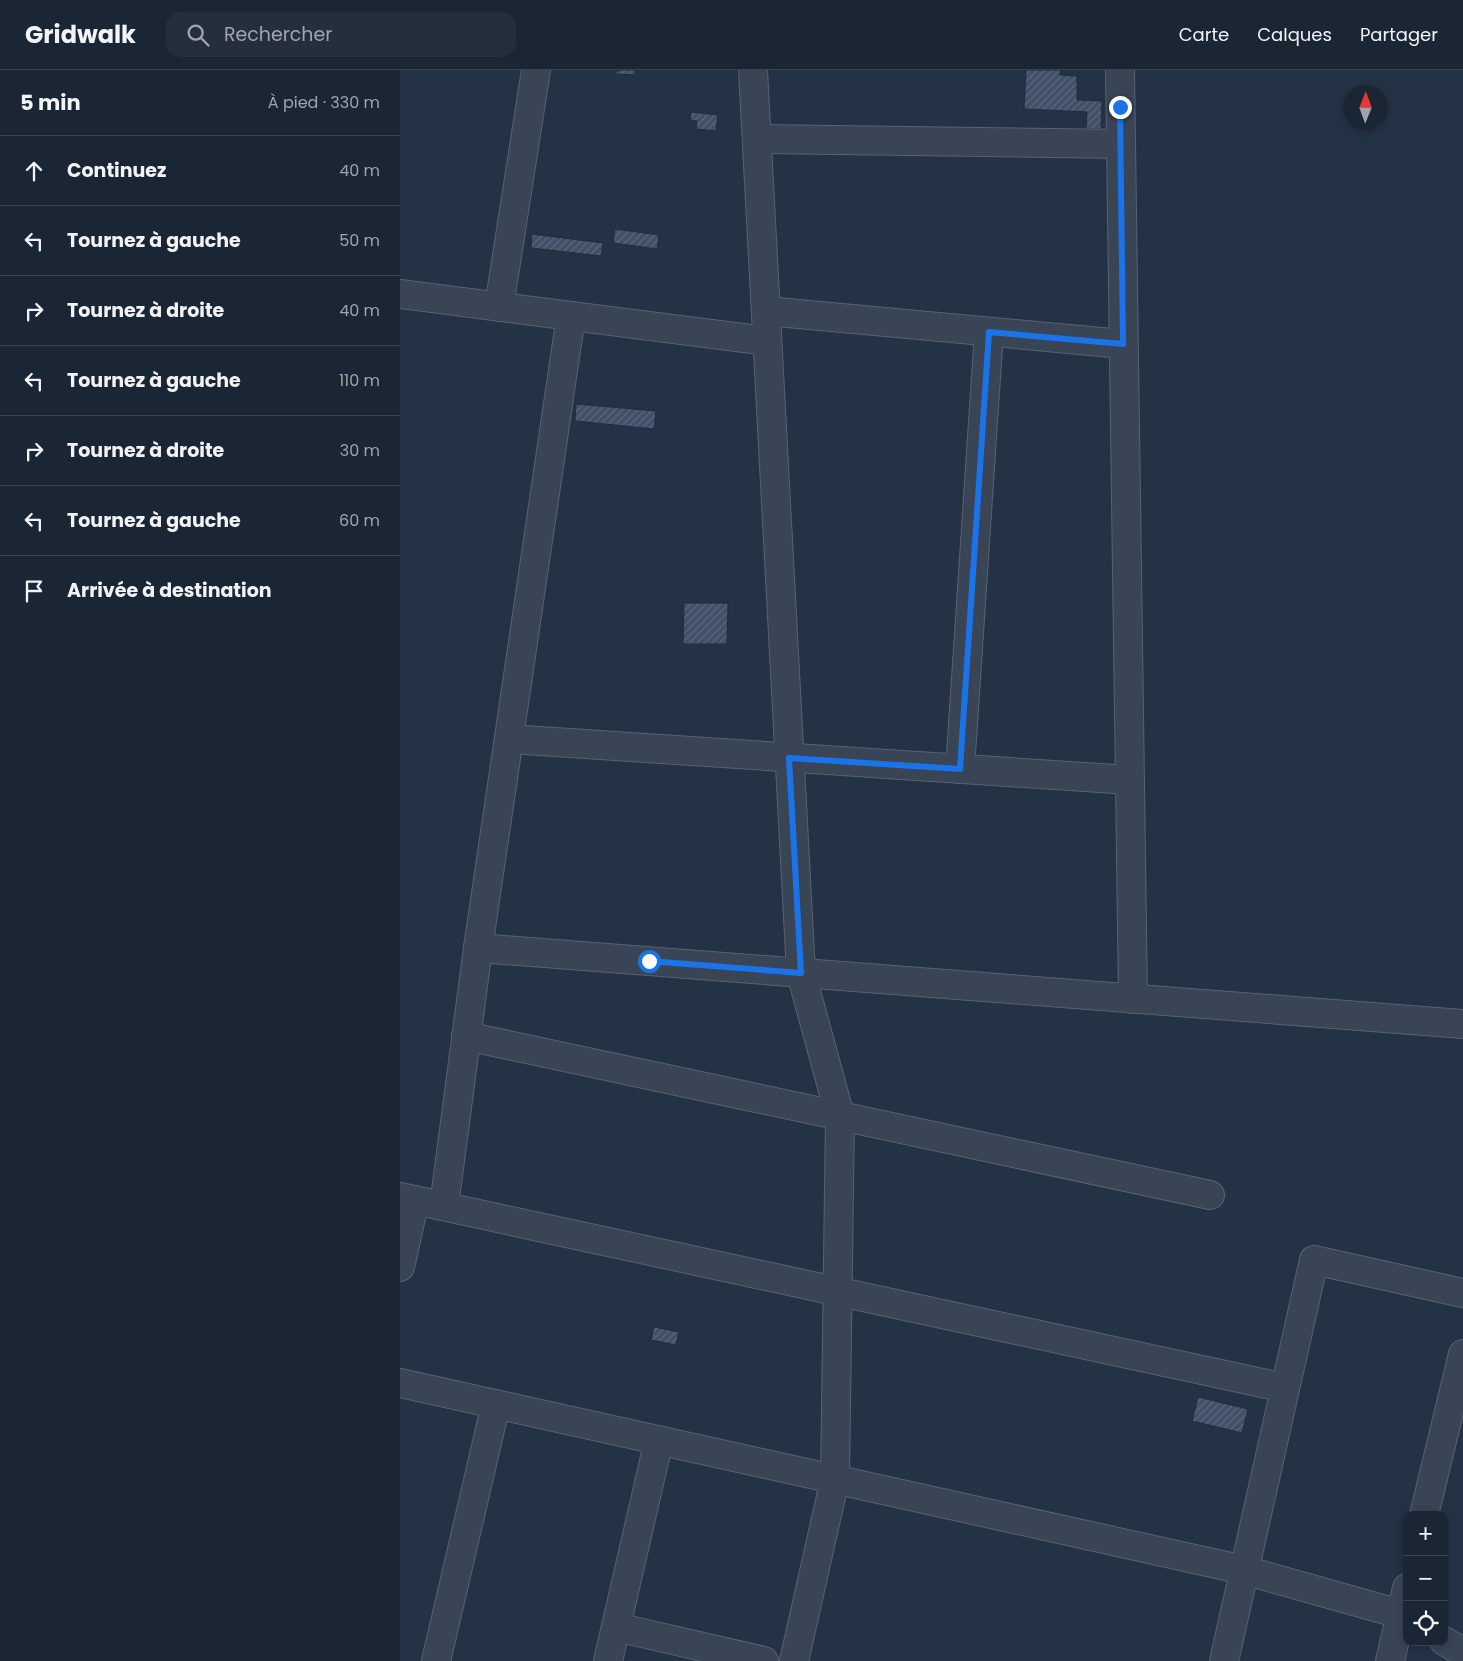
<!DOCTYPE html>
<html lang="fr">
<head>
<meta charset="utf-8">
<style>
  :root { --surface:#1b2634; --page:#242e3c; --text:#f1f3f6; --muted:#a0a5ac; --line:#39434f }
  body { margin:0; font-family:Poppins,sans-serif; background:var(--page); color:var(--text) }
  .controls { position:absolute; right:15px; bottom:15px; display:grid; overflow:hidden; border-radius:10px; box-shadow:0 2px 8px #0003 }
  .controls button { width:45px; height:45px; display:grid; place-items:center; padding:0; border:0; border-bottom:1px solid var(--line); background:var(--surface); color:var(--text); font:25px sans-serif }
  .compass { position:absolute; left:943px; top:15px; width:45px; height:45px; border-radius:50%; background:var(--surface); box-shadow:0 2px 8px #0003; rotate:1deg }
  .stop { position:absolute; width:15px; height:15px; margin:-11px; border:4px solid #1a73e8; border-radius:50%; background:#fff }
  .stop.end { background:#1a73e8; border-color:#fff; box-shadow:0 1px 5px #0008 }
  .list { margin:0; padding:0; list-style:none }
  h2 { display:flex; justify-content:space-between; align-items:center; height:65px; margin:0; padding:0 20px; font-size:21px }
  h2 small { font-size:16px; font-weight:400; color:var(--muted) }
  .list li { display:grid; grid-template-columns:32px 1fr auto; gap:15px; align-items:center; box-sizing:border-box; height:70px; padding:0 20px; border-top:1px solid var(--line) }
  .list b { display:block; font-size:19px; white-space:nowrap }
  .list em { font-size:16px; font-style:normal; color:var(--muted) }
  .icon { flex:none; width:28px; height:28px; fill:none; stroke:currentColor; stroke-width:2; stroke-linecap:round; stroke-linejoin:round }
  .map { position:relative; flex:none; width:1063px; height:1591px; overflow:hidden }
  header { display:flex; align-items:center; gap:30px; box-sizing:border-box; height:70px; padding:0 25px; background:var(--surface); border-bottom:1px solid var(--line) }
  header strong { font-size:24px }
  nav { display:flex; gap:28px; margin-inline-start:auto; font-size:18px }
  .search { width:350px; height:45px; background:var(--page); display:flex; align-items:center; gap:12px; box-sizing:border-box; padding:0 18px; border-radius:15px; color:var(--muted); font-size:19px }
  main { display:flex }
  aside { flex:1; background:var(--surface) }
  .map>svg:first-child { display:block }
  .building { fill:url(#building-hatch); stroke:#202b3d }
  .lines { fill:none; stroke-linecap:round; stroke-linejoin:round }
  .minor-casing { stroke:#586273; stroke-width:30 }
  .minor { stroke:#394455; stroke-width:28 }
  .route { stroke:#1a73e8; stroke-width:6 }
</style>
</head>
<body>
<header>
<strong>Gridwalk</strong>
<div class="search"><svg class="icon" aria-label="search" viewBox="0 0 24 24"><circle cx="10" cy="10" r="6"/><path d="M15 15l6 6"/></svg>Rechercher</div>
<nav><a>Carte</a><a>Calques</a><a>Partager</a></nav>
</header>
<main>
<aside>
<h2>5 min<small>À pied · 330 m</small></h2>
<ul class="list">
<li><svg class="icon" aria-label="ahead" viewBox="0 0 24 24"><path d="M12 20V5M6 11l6-6 6 6"/></svg><div><b>Continuez</b></div><em>40 m</em></li>
<li><svg class="icon" aria-label="left" viewBox="0 0 24 24"><path d="M17 20v-9H6M10 6l-5 5 5 5"/></svg><div><b>Tournez à gauche</b></div><em>50 m</em></li>
<li><svg class="icon" aria-label="right" viewBox="0 0 24 24"><path d="M7 20v-9h11M14 6l5 5-5 5"/></svg><div><b>Tournez à droite</b></div><em>40 m</em></li>
<li><svg class="icon" aria-label="left" viewBox="0 0 24 24"><path d="M17 20v-9H6M10 6l-5 5 5 5"/></svg><div><b>Tournez à gauche</b></div><em>110 m</em></li>
<li><svg class="icon" aria-label="right" viewBox="0 0 24 24"><path d="M7 20v-9h11M14 6l5 5-5 5"/></svg><div><b>Tournez à droite</b></div><em>30 m</em></li>
<li><svg class="icon" aria-label="left" viewBox="0 0 24 24"><path d="M17 20v-9H6M10 6l-5 5 5 5"/></svg><div><b>Tournez à gauche</b></div><em>60 m</em></li>
<li><svg class="icon" aria-label="arrive" viewBox="0 0 24 24"><path d="M6 21V4h12l-3 4 3 4H6"/></svg><div><b>Arrivée à destination</b></div></li>
</ul>
</aside>
<div class="map">
<svg width="1063" height="1591" viewBox="0 0 1063 1591">
  <defs>
    <pattern id="building-hatch" width="6" height="6" patternUnits="userSpaceOnUse" patternTransform="scale(1.25)"><rect width="6" height="6" fill="#414f67"/><path d="M-1 1l2-2M0 6l6-6M5 7l2-2" fill="none" stroke="#5a677c"/></pattern>
  </defs>
  <rect width="100%" height="100%" fill="#243246"/>
  <g class="building">
    <path d="M219 0H235V5L214 4Z"/>
    <path d="M626 0H660V5L677 6V30L702 31 701 59H686L687 42 624 39Z"/>
    <path d="M291 42 318 45 316 61 296 59 297 51 290 50Z"/>
    <path d="M215 159 259 165 257 179 213 173Z"/>
    <path d="M132 164 203 173 201 186 131 178Z"/>
    <path d="M176 334 256 341 254 359 175 351Z"/>
    <path d="M284 533H328L327 574H283Z"/>
    <path d="M254 1257 279 1262 276 1275 251 1270Z"/>
    <path d="M798 1327 848 1339 842 1363 792 1351Z"/>
  </g>
  <g class="lines">
    <g class="minor-casing">
      <g id="minor">
        <path d="M353 0 401 903 440 1046 435 1409 394 1591"/>
        <path d="M720 0 733 929"/>
        <path d="M357 69 721 74"/>
        <path d="M0 224 367 271"/>
        <path d="M99 237 136 0"/>
        <path d="M366 241 723 274"/>
        <path d="M109 669 730 710"/>
        <path d="M560 699 589 262"/>
        <path d="M78 878 1063 954"/>
        <path d="M66 966 810 1125"/>
        <path d="M0 1127 885 1318"/>
        <path d="M44 1136 78 878 171 246"/>
        <path d="M0 1197 15 1130"/>
        <path d="M0 1313 844 1500 1000 1544 1007 1548"/>
        <path d="M1024 1445 1063 1284"/>
        <path d="M216 1557 364 1591"/>
        <path d="M1044 1571 1063 1582"/>
        <path d="M36 1591 96 1334"/>
        <path d="M208 1591 259 1370"/>
        <path d="M824 1591 914 1190 1063 1223"/>
        <path d="M990 1591 1007 1518"/>
      </g>
    </g>
    <use href="#minor" class="minor"/>
  </g>
  <g class="lines">
    <path class="route" d="M249 891 401 903 389 688 560 699 589 262 723 274 720 37"/>
  </g>
</svg>
<div class="controls">
<button>+</button>
<button>−</button>
<button><svg class="icon" aria-label="locate" viewBox="0 0 24 24"><circle cx="12" cy="12" r="6"/><path d="M12 2v4M12 18v4M2 12h4M18 12h4"/></svg></button>
</div>
<svg class="compass" viewBox="-18 -18 36 36"><path d="M0-13l5 13h-10z" fill="#e53935"/><path d="M0 13l5-13h-10z" fill="#a0a5ac"/></svg>
<div class="stop" style="left:249px;top:891px"></div>
<div class="stop end" style="left:720px;top:37px"></div>
</div>
</main>
</body>
</html>
